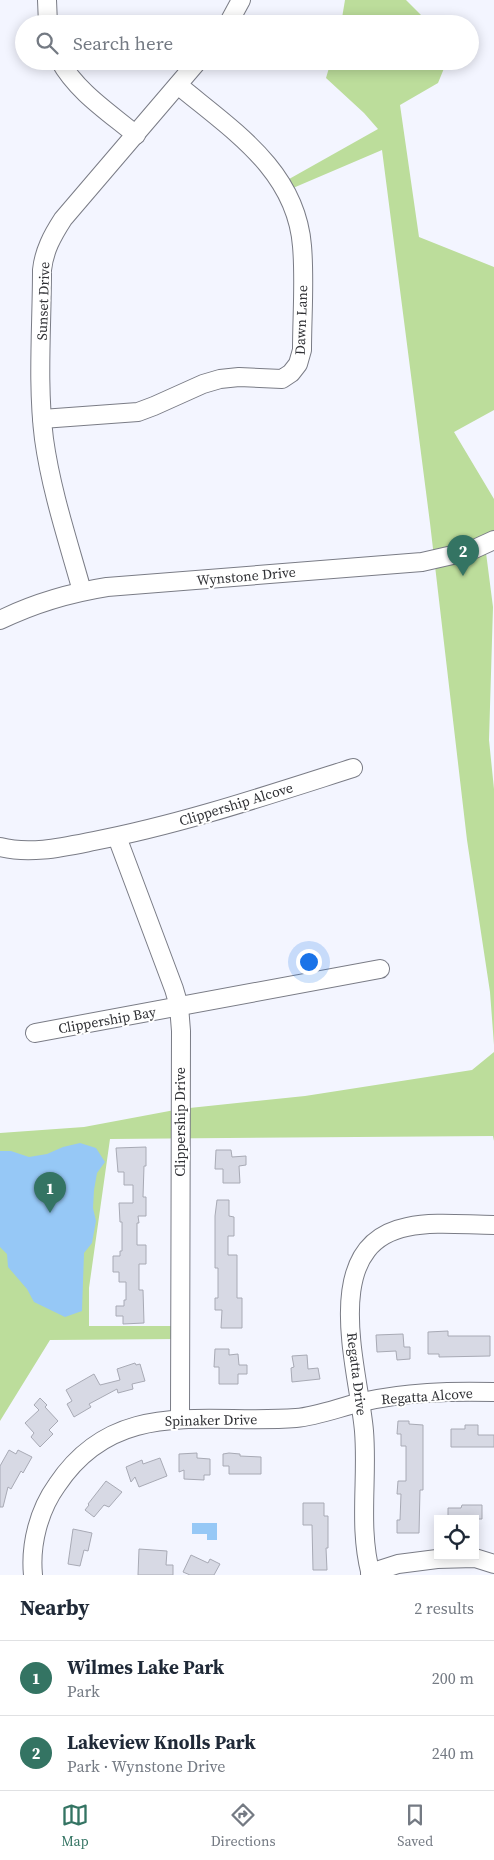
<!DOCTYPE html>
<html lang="en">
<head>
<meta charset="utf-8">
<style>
  :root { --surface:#fff; --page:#f2f2f3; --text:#1f2937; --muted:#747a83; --line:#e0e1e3; --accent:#347463 }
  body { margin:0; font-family:"Source Serif 4",serif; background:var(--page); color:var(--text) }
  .controls { position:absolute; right:15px; bottom:15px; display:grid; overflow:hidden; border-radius:0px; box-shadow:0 2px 12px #0003 }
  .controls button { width:45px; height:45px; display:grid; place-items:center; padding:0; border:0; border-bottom:1px solid var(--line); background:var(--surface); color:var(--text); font:25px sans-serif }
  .you { position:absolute; left:308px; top:961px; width:18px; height:18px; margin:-12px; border:4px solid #fff; border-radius:50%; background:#1a73e8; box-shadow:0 0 0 8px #1a73e833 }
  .badge { display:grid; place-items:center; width:32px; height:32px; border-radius:50%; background:var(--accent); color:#fff; font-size:16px; font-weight:700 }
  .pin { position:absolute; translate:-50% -41px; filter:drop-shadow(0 1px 2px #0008) }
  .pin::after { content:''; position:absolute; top:26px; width:18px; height:15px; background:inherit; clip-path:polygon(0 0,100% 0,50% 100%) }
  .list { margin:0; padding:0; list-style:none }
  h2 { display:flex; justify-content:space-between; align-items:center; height:65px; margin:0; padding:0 20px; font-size:21px }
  h2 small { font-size:16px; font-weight:400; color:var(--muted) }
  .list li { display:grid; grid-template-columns:32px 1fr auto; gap:15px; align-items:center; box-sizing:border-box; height:75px; padding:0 20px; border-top:1px solid var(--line) }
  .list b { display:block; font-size:19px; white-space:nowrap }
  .list p { margin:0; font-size:16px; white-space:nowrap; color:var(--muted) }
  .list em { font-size:16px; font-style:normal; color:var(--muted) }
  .icon { flex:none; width:28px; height:28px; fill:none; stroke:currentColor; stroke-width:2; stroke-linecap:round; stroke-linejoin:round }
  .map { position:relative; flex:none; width:494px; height:1575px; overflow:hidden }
  .search { position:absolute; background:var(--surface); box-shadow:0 2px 12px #0003; left:15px; right:15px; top:15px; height:55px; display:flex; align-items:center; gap:12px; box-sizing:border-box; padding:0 18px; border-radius:28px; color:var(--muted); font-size:19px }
  .sheet { height:215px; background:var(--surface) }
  nav { display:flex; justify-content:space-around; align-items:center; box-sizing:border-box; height:70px; border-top:1px solid var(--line); background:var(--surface); font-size:14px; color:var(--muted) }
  nav a { display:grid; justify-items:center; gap:2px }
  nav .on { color:var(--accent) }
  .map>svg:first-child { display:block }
  .green { fill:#bcdd9b }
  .water { fill:#96c8f6 }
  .building { fill:#d7d9e4; stroke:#a8aab5 }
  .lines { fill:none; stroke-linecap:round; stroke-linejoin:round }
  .minor-casing { stroke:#7a7c86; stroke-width:20 }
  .minor { stroke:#fff; stroke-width:18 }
  .labels { text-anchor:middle; stroke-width:4; stroke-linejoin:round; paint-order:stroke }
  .street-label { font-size:14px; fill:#303135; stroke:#fff }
</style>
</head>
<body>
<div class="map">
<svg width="494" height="1575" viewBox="0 0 494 1575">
  <rect width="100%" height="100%" fill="#f3f5ff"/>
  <g class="green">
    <path d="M345 0H406L430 24H341Z"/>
    <path d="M331 61H447L438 83 400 105 419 237 494 267V410L454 432 494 499V540L485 545 493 607 489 740 494 789V1045L490 992 467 840 430 523 382 150 286 191 282 183 378 129 364 113 326 78Z"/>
    <path d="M494 1052V1141L493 1136 110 1139 89 1288V1326H180V1339L50 1340 0 1421V1133L84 1127 180 1109 305 1096 472 1070Z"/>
  </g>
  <g class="water">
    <path d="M80 1143 96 1148 105 1162 97 1173 94 1190 93 1208 96 1221 92 1243 84 1253 82 1311 65 1317 34 1302 27 1289 8 1267 7 1254 0 1247V1151H11L29 1157 47 1154 63 1147Z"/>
    <path d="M192 1523H217V1540H207V1534H192Z"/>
  </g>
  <g class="building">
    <path d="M146 1147V1166H144L143 1197H146V1216H138L139 1223H137V1245H146V1264H139V1290H143L144 1323 123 1324V1316H116V1306H124V1300H126V1282H119V1272H113V1256H120V1251H122V1222H120L119 1203H133V1185H124V1172H118L116 1148Z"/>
    <path d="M216 1150H231L232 1157 246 1156V1165L239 1166 240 1183H223V1169H215Z"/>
    <path d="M217 1200H229V1216L234 1217V1236H228V1255H237V1298H242V1328H221L222 1310H215V1298H218V1268H215V1216Z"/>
    <path d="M448 1331V1336H490V1356L439 1357V1354H428V1332Z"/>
    <path d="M403 1334 404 1347H410V1359L397 1360 396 1351 377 1352 376 1335Z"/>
    <path d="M215 1349H229V1355L238 1354 239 1365H247V1374H238V1384H219V1367H214Z"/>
    <path d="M307 1355 308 1369 318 1368 320 1379 292 1382 291 1368 294 1367 292 1356Z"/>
    <path d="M135 1363 136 1365 140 1364 145 1381 132 1384 133 1389 118 1393 117 1389 89 1404 91 1407 74 1417 67 1404 72 1401 66 1390 94 1374 100 1385 120 1380 117 1369Z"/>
    <path d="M40 1398 47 1405 45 1407 58 1421 49 1430 53 1434 40 1447 31 1437 34 1433 25 1423 39 1410 34 1405Z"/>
    <path d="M398 1421H409V1424L423 1425V1490H420L419 1533H397V1520H400L401 1494H397L398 1481H406V1446H401V1434H397Z"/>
    <path d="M465 1425H478V1435H494V1447H451V1429H465Z"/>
    <path d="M9 1450 16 1454 18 1450 32 1457 23 1473 21 1471 11 1489 8 1487 3 1507H0V1466Z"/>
    <path d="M197 1453V1458L210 1459V1475H204V1480L184 1479V1470L179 1472V1454Z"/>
    <path d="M229 1453 240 1454V1456L261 1457V1474H229V1466H223V1454Z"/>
    <path d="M160 1458 167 1476 139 1487 135 1477 131 1482 126 1467 142 1460 143 1464Z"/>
    <path d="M106 1481 122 1492 109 1507 104 1505 94 1517 85 1510 89 1505 88 1504Z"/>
    <path d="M303 1503H324V1516H328V1548H326L327 1570H313L312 1525H303Z"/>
    <path d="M462 1505H482V1519H448V1508H461Z"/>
    <path d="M73 1529 92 1533 88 1551 84 1550 80 1566 68 1564Z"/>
    <path d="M139 1549 167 1551 166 1565H173V1575H138Z"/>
    <path d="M191 1555 208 1563 210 1559 220 1564 214 1575H190L183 1572Z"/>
  </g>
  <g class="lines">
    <g class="minor-casing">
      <g id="minor">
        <path d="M47 0 48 24"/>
        <path d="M228 24 241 0"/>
        <path d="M60 61C77 92 110 113 136 135"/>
        <path d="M42 419 138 412 154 406 203 384 220 379 239 377 282 379 291 373 298 364 302 350C302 316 305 280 302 246 296 170 232 130 178 85"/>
        <path d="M82 591C68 541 51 490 44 439 37 384 42 325 42 270 44 251 52 236 63 219L198 61"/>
        <path d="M0 620C35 603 69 593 107 587L422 562 470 551 494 540"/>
        <path d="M117 837 174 989 179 1006 181 1031 180 1418"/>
        <path d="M0 847C30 855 64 847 94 841 182 824 268 795 353 768"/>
        <path d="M35 1033 380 969"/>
        <path d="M370 1573 398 1564 437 1559 475 1558 494 1564"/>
        <path d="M33 1575C30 1544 39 1510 57 1485 116 1396 206 1425 296 1418 318 1416 340 1407 362 1402 406 1392 449 1391 494 1392"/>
        <path d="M371 1575C358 1528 368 1479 364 1431 359 1371 317 1245 407 1227 434 1221 466 1225 494 1225"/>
      </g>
    </g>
    <use href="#minor" class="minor"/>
  </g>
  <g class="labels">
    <g class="street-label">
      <text transform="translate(43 301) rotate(-88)" y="5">Sunset Drive</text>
      <text transform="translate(301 320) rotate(-88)" y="5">Dawn Lane</text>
      <text transform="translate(246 576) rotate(-5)" y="5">Wynstone Drive</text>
      <text transform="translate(236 804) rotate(-17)" y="5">Clippership Alcove</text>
      <text transform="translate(107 1020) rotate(-10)" y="5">Clippership Bay</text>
      <text transform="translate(180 1122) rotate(-90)" y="5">Clippership Drive</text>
      <text transform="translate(357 1374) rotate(83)" y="5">Regatta Drive</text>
      <text transform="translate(427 1396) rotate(-4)" y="5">Regatta Alcove</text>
      <text transform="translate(211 1420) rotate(-1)" y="5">Spinaker Drive</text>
    </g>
  </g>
</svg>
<div class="controls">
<button><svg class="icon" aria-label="locate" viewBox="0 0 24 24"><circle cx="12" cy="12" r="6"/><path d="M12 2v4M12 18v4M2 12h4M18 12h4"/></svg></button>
</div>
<div class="you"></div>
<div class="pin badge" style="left:50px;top:1213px">1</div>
<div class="pin badge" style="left:463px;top:576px">2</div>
<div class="search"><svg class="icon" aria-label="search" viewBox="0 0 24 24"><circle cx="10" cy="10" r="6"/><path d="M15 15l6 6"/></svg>Search here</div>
</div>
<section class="sheet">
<h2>Nearby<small>2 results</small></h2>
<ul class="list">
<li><span class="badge">1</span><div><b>Wilmes Lake Park</b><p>Park</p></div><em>200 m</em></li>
<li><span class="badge">2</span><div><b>Lakeview Knolls Park</b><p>Park · Wynstone Drive</p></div><em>240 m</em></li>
</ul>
</section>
<nav>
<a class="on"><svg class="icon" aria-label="map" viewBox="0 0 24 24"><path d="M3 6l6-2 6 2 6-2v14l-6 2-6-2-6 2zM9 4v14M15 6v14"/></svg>Map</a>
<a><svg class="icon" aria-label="directions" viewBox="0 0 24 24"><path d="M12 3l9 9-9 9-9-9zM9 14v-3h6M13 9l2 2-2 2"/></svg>Directions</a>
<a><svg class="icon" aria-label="saved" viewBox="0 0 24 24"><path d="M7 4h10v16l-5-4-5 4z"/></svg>Saved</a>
</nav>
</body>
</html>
